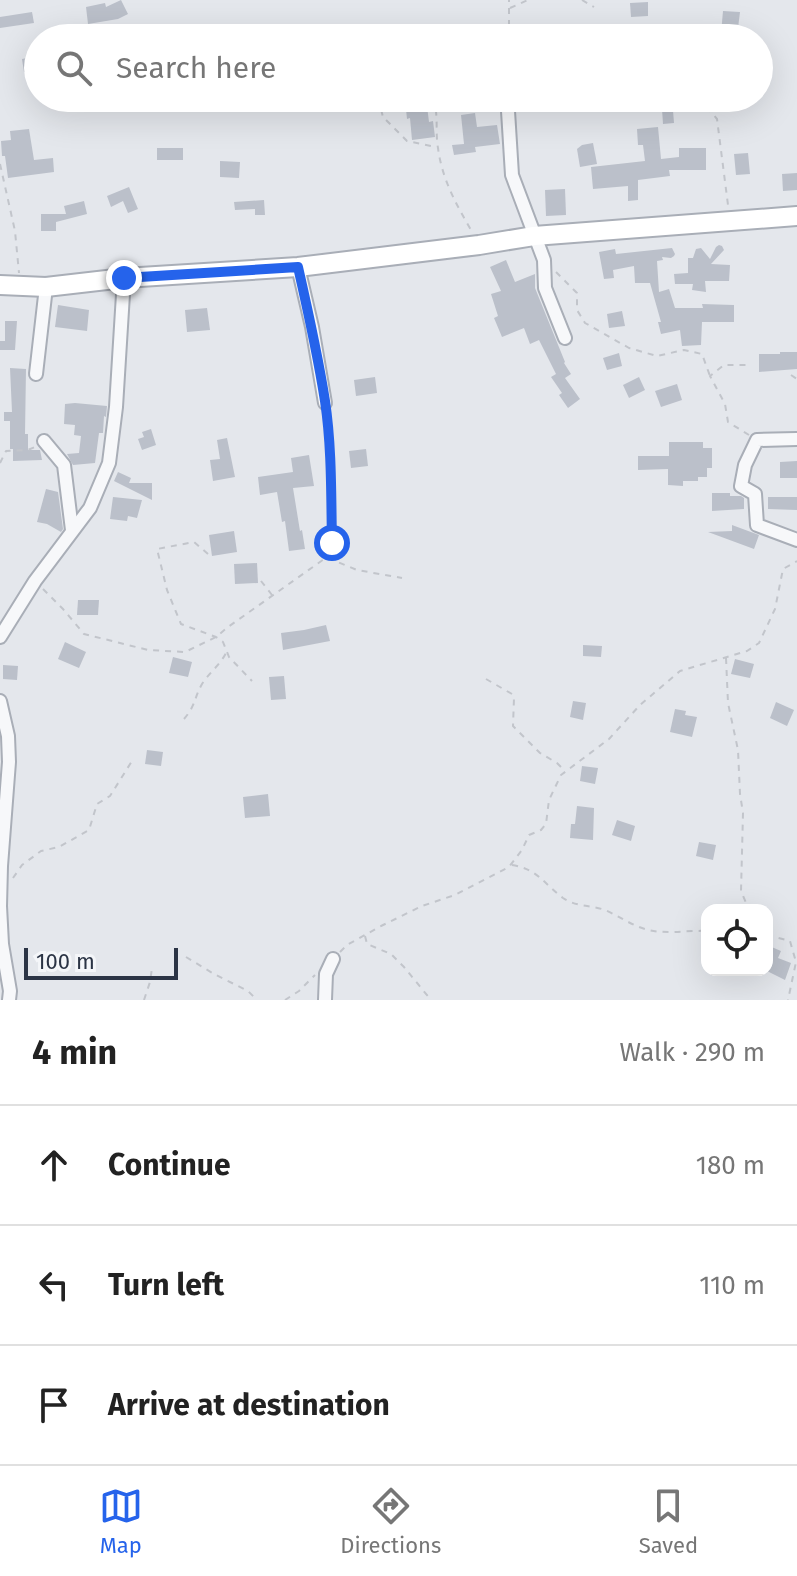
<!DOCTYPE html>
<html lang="en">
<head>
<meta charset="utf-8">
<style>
  :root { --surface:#fff; --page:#f2f2f2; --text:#222; --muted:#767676; --line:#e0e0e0; --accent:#2563eb }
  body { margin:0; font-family:"Fira Sans",sans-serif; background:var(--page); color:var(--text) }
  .controls { position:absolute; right:24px; bottom:24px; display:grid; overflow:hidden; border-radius:16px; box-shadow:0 8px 32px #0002 }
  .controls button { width:72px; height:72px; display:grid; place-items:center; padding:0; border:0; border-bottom:2px solid var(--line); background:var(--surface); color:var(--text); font:40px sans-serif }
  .scale { position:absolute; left:24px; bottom:20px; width:154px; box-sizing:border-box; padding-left:8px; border:4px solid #2b3445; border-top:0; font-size:22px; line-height:28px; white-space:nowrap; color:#2b3445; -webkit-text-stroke:6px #f4f6f9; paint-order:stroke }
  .stop { position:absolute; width:24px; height:24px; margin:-18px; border:6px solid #2563eb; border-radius:50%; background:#fff }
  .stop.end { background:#2563eb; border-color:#fff; box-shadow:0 2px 8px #0008 }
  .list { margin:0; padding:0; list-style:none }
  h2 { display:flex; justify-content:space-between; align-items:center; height:104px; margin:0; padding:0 32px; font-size:34px }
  h2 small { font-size:26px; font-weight:400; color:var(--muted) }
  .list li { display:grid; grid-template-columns:52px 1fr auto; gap:24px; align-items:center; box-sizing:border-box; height:120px; padding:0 32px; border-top:2px solid var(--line) }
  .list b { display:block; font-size:30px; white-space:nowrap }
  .list em { font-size:26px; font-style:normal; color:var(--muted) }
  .icon { flex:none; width:44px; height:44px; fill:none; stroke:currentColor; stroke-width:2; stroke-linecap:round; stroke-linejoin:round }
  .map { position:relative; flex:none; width:797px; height:1000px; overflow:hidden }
  .search { position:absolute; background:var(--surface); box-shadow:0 8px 32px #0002; left:24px; right:24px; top:24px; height:88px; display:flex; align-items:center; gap:20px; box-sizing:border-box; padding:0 28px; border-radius:44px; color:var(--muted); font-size:30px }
  .sheet { height:464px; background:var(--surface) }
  nav { display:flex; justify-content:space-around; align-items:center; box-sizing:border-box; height:112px; border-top:2px solid var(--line); background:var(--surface); font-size:22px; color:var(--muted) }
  nav a { display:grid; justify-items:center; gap:4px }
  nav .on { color:var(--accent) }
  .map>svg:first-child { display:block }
  .building { fill:#bbc0ca }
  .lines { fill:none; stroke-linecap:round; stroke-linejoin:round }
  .street-casing { stroke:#a9aeb7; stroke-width:16 }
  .secondary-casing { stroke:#a9aeb7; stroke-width:22 }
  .path { stroke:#c2c5cb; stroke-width:2; stroke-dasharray:6 6; stroke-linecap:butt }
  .street { stroke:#f7f8fa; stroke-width:12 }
  .secondary { stroke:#fff; stroke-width:18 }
  .route { stroke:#2563eb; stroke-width:10 }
</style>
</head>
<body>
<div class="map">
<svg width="797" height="1000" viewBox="0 0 797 1000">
  <rect width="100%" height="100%" fill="#e4e7ec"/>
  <g class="building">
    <path d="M121 0 128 14 118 19 88 24 86 7 105 3 106 7Z"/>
    <path d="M648 2V16L631 17 630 3Z"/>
    <path d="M723 11 740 12 737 36 721 34Z"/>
    <path d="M32 12 34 23 0 28V17Z"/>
    <path d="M38 56V70L24 72 22 59Z"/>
    <path d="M419 98H426L429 122 433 121 435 137 412 140 410 118 407 119 405 99Z"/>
    <path d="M663 98H672L674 123 663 124 662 109H665Z"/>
    <path d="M475 113 477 127 497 125 500 144 475 147 476 152 454 155 452 145 464 144 461 115Z"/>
    <path d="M658 127 661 159 679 157V148H706V170H669L670 176 638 180V200L628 201V186L593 189 591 167 645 161 643 145H638L637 129Z"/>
    <path d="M29 129 34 160 53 158 54 172 8 178 5 156H2L1 141 11 140 10 131Z"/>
    <path d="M593 143 597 164 580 167 577 149 582 145Z"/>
    <rect x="157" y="148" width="26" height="12"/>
    <path d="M748 153 750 174 736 175 734 154Z"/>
    <path d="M220 161 240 162 239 178 220 177Z"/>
    <path d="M797 173V190L783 191 782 174Z"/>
    <path d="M129 187 138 209 128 213 123 201 111 207 107 196Z"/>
    <path d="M565 189 566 215 546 216 545 190Z"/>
    <path d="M264 200 265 215H255V209L235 210 234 202Z"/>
    <path d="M84 201 87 214 56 222V231H41V214H66L64 206Z"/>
    <path d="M719 245 722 246 724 250 711 264 730 265 729 281H705L706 292 692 290 693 284H675L674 274 688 273V258H693L696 249 701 248 710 259 716 247Z"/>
    <path d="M672 248 675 254 674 256 671 258 662 257 663 260 657 261 659 292 669 289 675 308H703L702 304 734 305V322H702L701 345 682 346 680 330 661 334 658 322H661L650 283H635L634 266 613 270 614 278 604 279 599 252 615 249 616 254Z"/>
    <path d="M506 260 515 282 535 274V288L565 362 564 363 571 374 565 378 580 399 568 408 559 395 562 393 551 377 556 374 539 340 530 344 524 328 502 337 494 318 498 316 491 294 501 291 490 267Z"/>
    <path d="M58 305 89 310 87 331 55 327Z"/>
    <path d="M207 308 210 330 187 332 185 310Z"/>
    <path d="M622 311 625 326 609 328 607 314Z"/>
    <path d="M5 321H17L15 350H0V341H5Z"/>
    <path d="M780 352H797V369L759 372V354H780Z"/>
    <path d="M619 353 622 366 607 370 603 358Z"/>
    <path d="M10 368 26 369 25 434H28V450H40L42 460 13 461V449H10V421H4V412H12Z"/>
    <path d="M375 377 377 393 356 396 354 380Z"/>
    <path d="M639 377 645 390 629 398 623 385Z"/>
    <path d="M677 384 682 400 661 407 655 391Z"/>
    <path d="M75 403 107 406 106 417 104 416 103 433H99L95 463 73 465 67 454 79 453 81 436 74 435 75 425 64 424 65 404Z"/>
    <path d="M151 429 156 445 142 450 138 439 144 437 142 432Z"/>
    <path d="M227 438 235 477 213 481 210 460 220 459 217 440Z"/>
    <path d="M669 442H703V448H712V468H707V477H698V481H683V486L668 485V469L638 470V456H669Z"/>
    <path d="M366 449 368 466 351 468 349 451Z"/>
    <path d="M309 455 314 486 293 488 300 531 302 530 305 549 289 551 285 521 282 522 277 492 260 495 258 477 293 472 291 458Z"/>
    <path d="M797 461V478H780V462Z"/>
    <path d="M118 472 131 478 129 483H152V500L114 481Z"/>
    <path d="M46 489 58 492 63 529 61 532 47 524 37 522Z"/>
    <path d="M712 493H730V496H741L744 498V509L712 511Z"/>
    <path d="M113 497 142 500 137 518 128 516 127 521 110 519Z"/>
    <path d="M768 497H797V510L768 509Z"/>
    <path d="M732 525 759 535 754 549 708 532 732 531Z"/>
    <path d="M234 531 237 552 212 556 209 535Z"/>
    <path d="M257 563 258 583 235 584 234 564Z"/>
    <path d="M78 600H99L98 615H77Z"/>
    <path d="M326 625 330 641 283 650 281 633 304 630Z"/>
    <path d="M65 642 86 652 79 668 58 659Z"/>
    <path d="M583 645 602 646 601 657 583 656Z"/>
    <path d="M173 657 192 662 188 677 169 673Z"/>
    <path d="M735 659 754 664 750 678 731 674Z"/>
    <path d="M3 665 18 666 17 680 3 679Z"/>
    <path d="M284 676 286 699 271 700 269 677Z"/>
    <path d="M573 701 586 703 583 720 570 717Z"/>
    <path d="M776 702 794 710 787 726 770 718Z"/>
    <path d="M675 709 686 711 685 715 697 717 692 737 670 732Z"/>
    <path d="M147 750 163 752 161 766 145 764Z"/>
    <path d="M582 766 598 768 595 784 580 781Z"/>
    <path d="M268 794 270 816 245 818 243 797Z"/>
    <path d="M577 806 594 808 593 840 570 838 571 824H575Z"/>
    <path d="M617 820 635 826 631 841 612 835Z"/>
    <path d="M699 842 716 845 713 860 696 856Z"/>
    <path d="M767 945 781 951 778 958 791 963 785 980 767 971Z"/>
  </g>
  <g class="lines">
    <g class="street-casing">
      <g id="street">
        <path d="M508 111 512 175 544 260 545 288 565 338"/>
        <path d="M298 267 312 327 325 403"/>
        <path d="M36 374 46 287"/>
        <path d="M797 439 757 440 745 465 741 486 755 494 757 525 797 540"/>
        <path d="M44 441 64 465 72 530"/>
        <path d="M0 637 35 581 90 508 109 463 116 407 124 278"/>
        <path d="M0 701 8 736 9 762 1 866 0 906 2 944 10 991 9 1000"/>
        <path d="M325 1000 326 974 333 959"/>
      </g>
    </g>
    <g class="secondary-casing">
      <path id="secondary" d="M0 285 46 287 124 278 298 267 479 245 534 236 797 216"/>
    </g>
    <g class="path">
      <path d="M582 0 594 7"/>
      <path d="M510 8 528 0"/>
      <path d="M653 25 657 38"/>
      <path d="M509 38V0"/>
      <path d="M378 98 383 117 407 141 436 147"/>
      <path d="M433 98C439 115 435 131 438 148 442 179 456 204 471 230"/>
      <path d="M699 98 717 119 728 205"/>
      <path d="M0 164 15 231 19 273"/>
      <path d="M556 272 577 293V310L585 323 629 348 657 356 684 350 702 354 710 376"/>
      <path d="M791 375 797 379"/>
      <path d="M749 435 728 422 725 404 710 376 724 365H750"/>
      <path d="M0 463 6 451 28 450 35 447"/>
      <path d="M208 554 194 542 157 549 167 590 181 624 216 637 223 642 229 657 252 681"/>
      <path d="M328 558 357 570 402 578"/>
      <path d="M261 581 272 595"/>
      <path d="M43 589 63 609 84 634 148 650 185 652 216 637 228 627 327 557 332 543 327 416"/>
      <path d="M726 658 728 703 738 750 740 794 743 813 741 891 749 910"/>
      <path d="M486 679 512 694 514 698 513 726 540 753 557 763 564 770"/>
      <path d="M184 719C196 705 194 698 202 684 209 673 220 665 226 653"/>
      <path d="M512 865C538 869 544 884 563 898 576 907 591 905 605 910 619 916 631 925 645 929 664 935 687 930 707 931"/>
      <path d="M13 878 22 865 41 851 59 847 89 830 97 804 110 796 132 761"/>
      <path d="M767 935 790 941 796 962 788 1000"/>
      <path d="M365 936 367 944 391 954 404 967 431 1000"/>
      <path d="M340 952 347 945 381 926 422 906 455 895 509 867 522 850 529 835 541 830 546 824 549 800 561 775 609 739 640 705 680 671 747 651 759 643 775 609 783 569 797 561"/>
      <path d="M186 957 214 974 248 991 257 1000"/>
      <path d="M144 1000 150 982 152 968"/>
      <path d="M285 1000 299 991 315 975"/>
    </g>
    <use href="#street" class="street"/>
    <use href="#secondary" class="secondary"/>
  </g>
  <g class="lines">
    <path class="route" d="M124 278 298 267C308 311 318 356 325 401 332 448 331 496 332 543"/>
  </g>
</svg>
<div class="controls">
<button><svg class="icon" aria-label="locate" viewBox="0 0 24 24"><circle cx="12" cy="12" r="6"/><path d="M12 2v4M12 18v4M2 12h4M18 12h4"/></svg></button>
</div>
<div class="scale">100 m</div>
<div class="stop" style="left:332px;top:543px"></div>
<div class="stop end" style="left:124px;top:278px"></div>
<div class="search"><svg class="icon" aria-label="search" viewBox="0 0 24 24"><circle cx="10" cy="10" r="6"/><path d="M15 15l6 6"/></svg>Search here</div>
</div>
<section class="sheet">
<h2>4 min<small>Walk · 290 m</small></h2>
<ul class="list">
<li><svg class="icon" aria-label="ahead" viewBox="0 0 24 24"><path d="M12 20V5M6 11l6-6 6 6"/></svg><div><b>Continue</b></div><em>180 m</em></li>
<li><svg class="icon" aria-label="left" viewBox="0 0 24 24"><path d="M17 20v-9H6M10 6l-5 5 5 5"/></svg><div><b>Turn left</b></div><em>110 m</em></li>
<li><svg class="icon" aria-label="arrive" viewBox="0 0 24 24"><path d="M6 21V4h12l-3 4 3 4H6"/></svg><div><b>Arrive at destination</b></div></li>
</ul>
</section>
<nav>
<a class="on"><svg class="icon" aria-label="map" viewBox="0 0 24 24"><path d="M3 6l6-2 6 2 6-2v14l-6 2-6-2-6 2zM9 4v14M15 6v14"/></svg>Map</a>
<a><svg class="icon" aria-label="directions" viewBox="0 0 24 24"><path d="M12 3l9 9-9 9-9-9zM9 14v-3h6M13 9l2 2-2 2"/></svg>Directions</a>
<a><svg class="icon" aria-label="saved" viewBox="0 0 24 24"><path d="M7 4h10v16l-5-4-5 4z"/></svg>Saved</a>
</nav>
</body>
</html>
